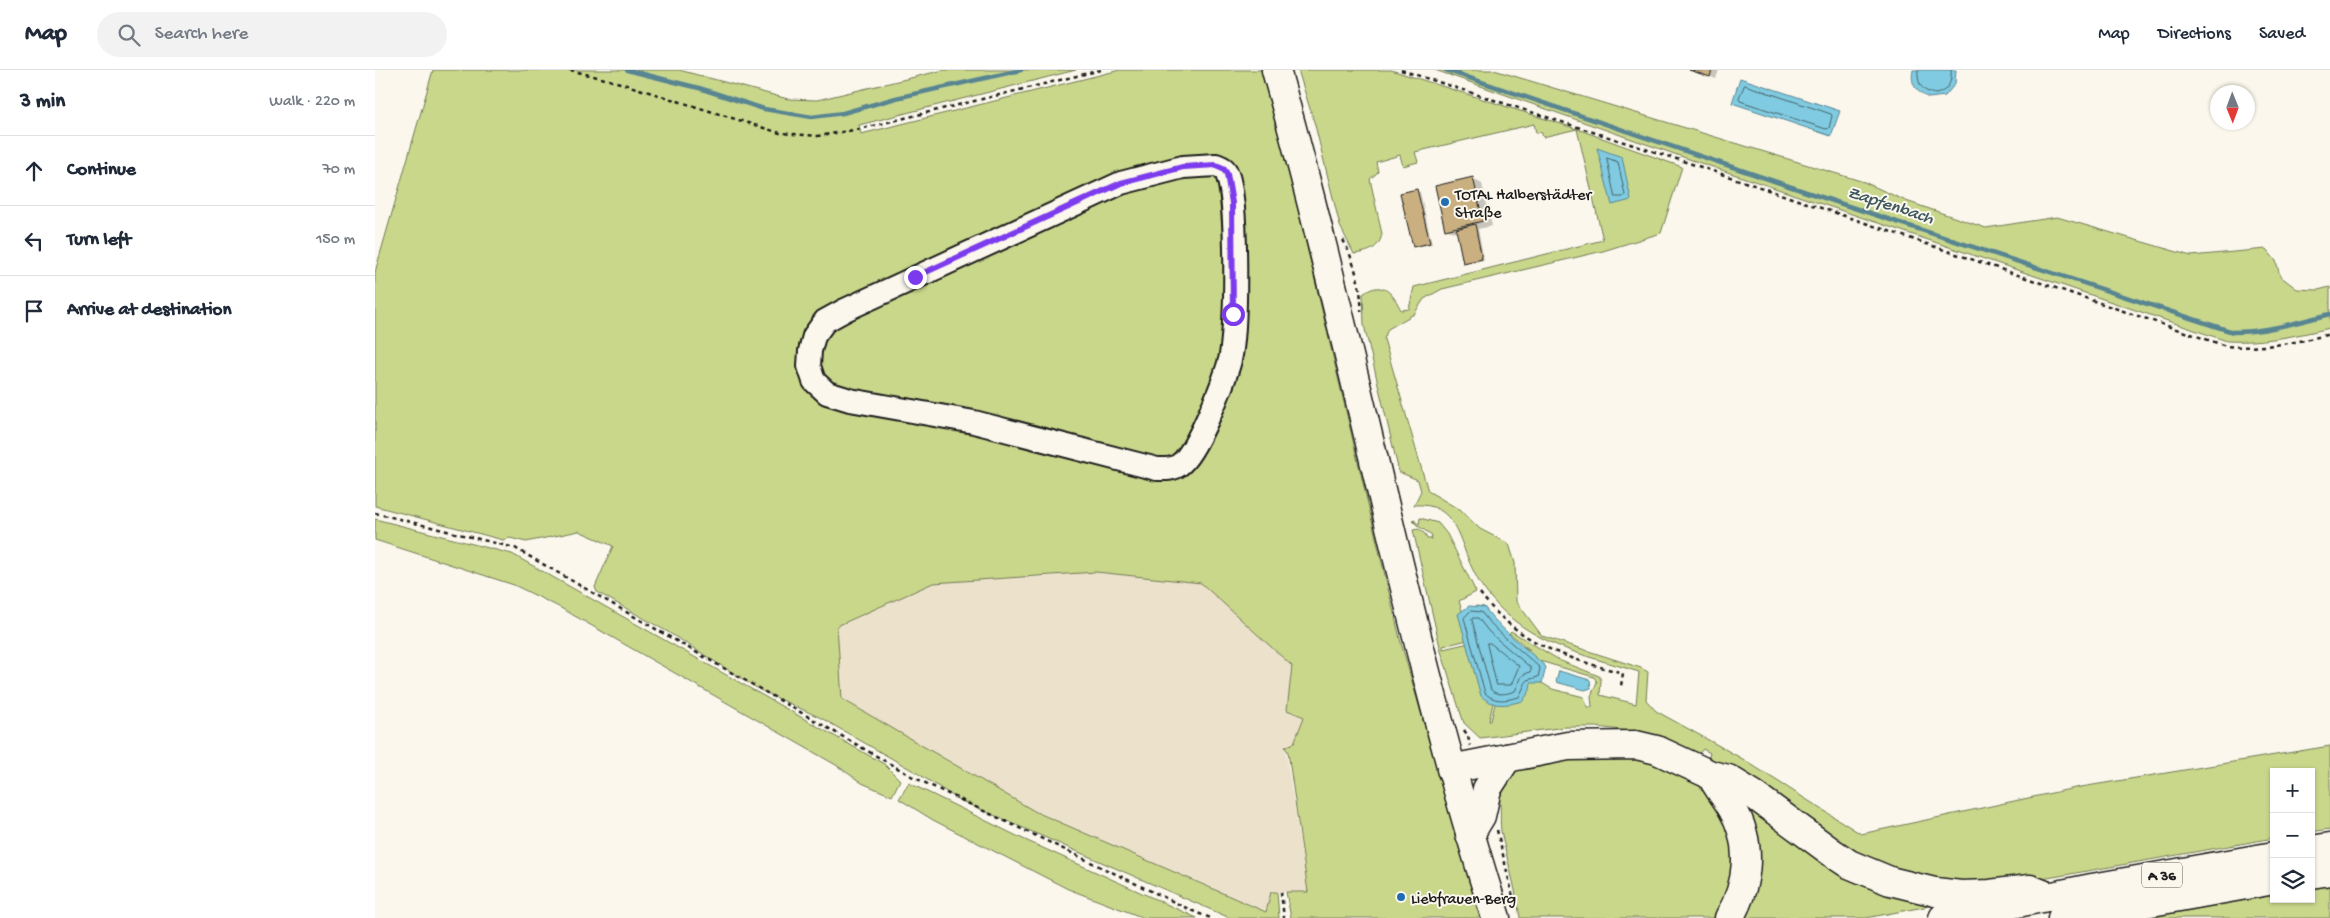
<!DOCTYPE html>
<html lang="en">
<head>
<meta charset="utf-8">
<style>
  :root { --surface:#fff; --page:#f2f2f3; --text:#1f2937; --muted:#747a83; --line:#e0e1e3 }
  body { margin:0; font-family:"Gochi Hand",sans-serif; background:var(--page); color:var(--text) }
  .controls { position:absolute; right:15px; bottom:15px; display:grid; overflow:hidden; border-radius:0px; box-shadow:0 1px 4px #0004 }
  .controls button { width:45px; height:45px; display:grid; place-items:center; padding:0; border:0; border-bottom:1px solid var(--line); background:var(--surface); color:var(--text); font:25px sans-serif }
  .compass { position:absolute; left:1835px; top:15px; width:45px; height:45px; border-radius:50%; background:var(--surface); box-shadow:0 1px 4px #0004; rotate:179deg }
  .stop { position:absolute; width:15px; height:15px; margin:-11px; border:4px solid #7c3aed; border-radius:50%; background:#fff }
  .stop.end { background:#7c3aed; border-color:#fff; box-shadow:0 1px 5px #0008 }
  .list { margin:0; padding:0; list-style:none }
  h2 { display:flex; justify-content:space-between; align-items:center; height:65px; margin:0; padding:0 20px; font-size:21px }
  h2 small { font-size:16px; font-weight:400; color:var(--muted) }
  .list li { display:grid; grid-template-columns:32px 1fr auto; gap:15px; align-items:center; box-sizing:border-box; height:70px; padding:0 20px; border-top:1px solid var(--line) }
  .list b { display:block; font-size:19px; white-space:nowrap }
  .list em { font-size:16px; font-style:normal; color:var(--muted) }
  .icon { flex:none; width:28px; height:28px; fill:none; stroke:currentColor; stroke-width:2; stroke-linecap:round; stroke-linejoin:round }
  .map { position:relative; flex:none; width:1955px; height:848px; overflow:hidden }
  header { display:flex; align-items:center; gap:30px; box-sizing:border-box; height:70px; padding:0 25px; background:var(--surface); border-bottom:1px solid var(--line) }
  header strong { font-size:24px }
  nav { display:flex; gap:28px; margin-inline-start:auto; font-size:18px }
  .search { width:350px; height:45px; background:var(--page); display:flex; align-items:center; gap:12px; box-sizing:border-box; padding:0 18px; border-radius:28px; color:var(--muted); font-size:19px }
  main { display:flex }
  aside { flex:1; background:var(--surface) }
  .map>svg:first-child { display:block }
  .built { fill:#ece2cc }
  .green { fill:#c9d78b; stroke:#727a54; fill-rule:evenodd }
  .water { fill:#80cbe1; stroke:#588592 }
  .shadow { fill:#0003 }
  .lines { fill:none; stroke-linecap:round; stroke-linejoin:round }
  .shore { stroke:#44626b; stroke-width:1 }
  .stream { stroke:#588592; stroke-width:4.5 }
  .building { fill:#cab080; stroke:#1c1c1c }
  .minor-casing { stroke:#1c1c1c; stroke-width:26 }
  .major-casing { stroke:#1c1c1c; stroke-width:31 }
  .highway-casing { stroke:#1c1c1c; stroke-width:31 }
  .path { stroke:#1c1c1c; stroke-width:2.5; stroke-dasharray:4 4; stroke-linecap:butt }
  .minor { stroke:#fbf7ec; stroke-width:22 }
  .major { stroke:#fbf7ec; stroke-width:28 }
  .highway { stroke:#fbf7ec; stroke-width:28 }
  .route { stroke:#7c3aed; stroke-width:6 }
  .poi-dot { fill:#1f6fb2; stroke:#fbf7ec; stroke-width:2 }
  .labels { text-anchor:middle; stroke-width:4; stroke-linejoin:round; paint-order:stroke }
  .shield { fill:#fbf7ec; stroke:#5f5e5a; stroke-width:1 }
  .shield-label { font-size:15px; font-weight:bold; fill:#1c1c1c }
  .poi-label { font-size:16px; fill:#1c1c1c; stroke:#fbf7ec; text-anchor:start }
  .water-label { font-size:18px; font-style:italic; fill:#3f5961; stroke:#fbf7ec }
</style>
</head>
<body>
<header>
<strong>Map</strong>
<div class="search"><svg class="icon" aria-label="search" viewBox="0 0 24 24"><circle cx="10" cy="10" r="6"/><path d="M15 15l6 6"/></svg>Search here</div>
<nav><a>Map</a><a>Directions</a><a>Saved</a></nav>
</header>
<main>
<aside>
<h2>3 min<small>Walk · 220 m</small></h2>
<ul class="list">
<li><svg class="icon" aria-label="ahead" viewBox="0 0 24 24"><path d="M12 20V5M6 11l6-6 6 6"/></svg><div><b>Continue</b></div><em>70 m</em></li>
<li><svg class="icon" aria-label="left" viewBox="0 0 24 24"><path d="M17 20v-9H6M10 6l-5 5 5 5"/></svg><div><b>Turn left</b></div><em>150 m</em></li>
<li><svg class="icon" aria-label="arrive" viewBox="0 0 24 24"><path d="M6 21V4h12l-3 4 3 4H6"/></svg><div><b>Arrive at destination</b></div></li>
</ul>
</aside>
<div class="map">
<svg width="1955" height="848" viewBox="0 0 1955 848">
  <rect width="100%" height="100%" fill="#fbf7ec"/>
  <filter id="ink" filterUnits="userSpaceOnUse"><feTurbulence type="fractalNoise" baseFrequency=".02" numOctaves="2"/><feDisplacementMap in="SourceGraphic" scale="10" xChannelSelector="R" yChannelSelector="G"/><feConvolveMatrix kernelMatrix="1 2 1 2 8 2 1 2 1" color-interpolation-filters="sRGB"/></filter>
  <g filter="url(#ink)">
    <path class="built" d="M721 502 826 513 917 596 912 639 929 647 919 673 910 676 933 822H896L891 842 661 742 467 629 462 556 558 513Z"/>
    <g class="green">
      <path d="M58 0H304L413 29 442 30 569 0H701L484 55 486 64 745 0H890L1026 573 1105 848H916L911 822H933L913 682 910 677 919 673 929 647 912 640 917 596 826 513 721 502 558 513 462 556 467 629 661 742 691 755 891 842 896 822H902L904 848H855L584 730 542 703 446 648 385 620 293 562 222 522 220 517 238 476 204 461 151 472 135 468 128 470 0 436V202Z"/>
      <path d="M923 0H1016L1202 59 1307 97 1286 163 1228 181 1067 219 1049 229 1039 244 1013 259 1009 269 1053 421 1085 440 1105 459 1134 474 1140 493 1141 531 1167 566 1266 598 1273 602 1271 630 1281 641 1366 688 1486 764 1700 718 1955 676V759L1936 762V702H1899V768L1650 812 1557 813 1462 777 1333 689 1335 683 1328 679 1322 686 1287 669 1255 661 1221 657H1191L1105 668 1089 653 1083 635 1066 581 1038 460 1044 459 1050 464 1052 469H1056L1057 465 1043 456 1037 450 1040 449V452L1044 454 1045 448 1063 453 1072 464 1101 522 1084 531 1089 547 1101 536 1109 537 1131 567 1155 580 1134 563 1136 561 1186 591 1224 606 1226 610 1225 625 1261 634 1264 602C1209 585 1154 574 1116 528 1109 520 1103 511 1099 502 1083 472 1083 432 1039 435L1046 421 1043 410 1024 402 989 255 988 224C1008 209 1018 224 1026 240L1034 239 1039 217 1228 170 1202 59 1168 67 1166 62 1161 63 1159 54 1040 82 1043 92 1028 96 1025 85 1001 92 1003 102 995 109 1007 164C1004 179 994 182 979 184L965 156 940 55ZM1093 570 1219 607 1222 612 1216 626 1217 637H1212L1209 627 1177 619 1167 613 1152 609 1124 617 1116 651H1114L1119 629 1094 573 1068 579V576Z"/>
      <path d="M1060 0H1119L1489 112 1531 131 1611 158 1682 147 1816 186 1891 179 1901 191 1905 206 1922 219 1943 220 1955 217V258C1920 266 1887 273 1852 271L1308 87Z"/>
      <path d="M0 449 137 484 509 694 525 710 517 726 487 713 461 695 184 537 139 515 0 470Z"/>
      <path d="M1240 686 1273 691 1308 703 1331 718 1347 735 1365 783 1346 848H1145C1141 818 1132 790 1126 761 1124 747 1128 731 1121 719 1128 712 1134 703 1144 698 1169 686 1212 688 1240 686Z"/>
      <path d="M534 713 648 769 822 848H769L693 819 558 750 524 729Z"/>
      <path d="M1359 719 1570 833 1491 848H1363Z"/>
      <path d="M1955 815V848H1767L1899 825V829H1936V819Z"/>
    </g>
    <g class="water">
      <path d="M1538 0H1581L1580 14 1570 26 1554 28C1541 22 1535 14 1538 0Z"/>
      <path d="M1365 8 1465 41 1456 66 1357 33Z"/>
      <path d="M1222 78 1247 87 1256 130 1237 135Z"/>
      <path d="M1094 536 1109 537C1126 560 1150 577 1171 597L1167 613H1156L1155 620 1148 631C1131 635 1119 638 1106 626L1083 544Z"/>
      <path d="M1184 601 1215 610 1216 618 1210 620 1181 612Z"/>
    </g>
    <g class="shadow">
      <path d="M1316 0H1344L1341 9Z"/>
      <path d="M1098 109 1107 114 1117 156 1103 159 1109 190 1092 194 1089 193 1083 164 1071 159Z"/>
      <path d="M1042 121 1045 122 1057 174 1042 177 1039 176Z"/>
    </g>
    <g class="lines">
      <g class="shore">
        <path d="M1543 0C1542 14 1547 22 1561 24 1574 20 1577 12 1576 0"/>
        <path d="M1370 15 1456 44 1457 46 1454 58 1451 59 1365 31 1364 28Z"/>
        <path d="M1232 88 1243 92 1250 125 1248 127H1240Z"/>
        <path d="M1096 541 1106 542C1123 564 1145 579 1165 598L1163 607 1152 610 1144 627C1132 630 1120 633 1110 623L1089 548Z"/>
        <path d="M1098 548H1103L1114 562 1156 598V601L1147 606 1140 621C1132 624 1122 626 1116 620L1097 550Z"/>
        <path d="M1112 573H1115L1144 596 1136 615H1122Z"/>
      </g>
      <g class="stream">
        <path d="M252 0 324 18 389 39 437 47 468 43 521 28 646 0"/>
        <path d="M1071 0 1473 136 1858 262C1892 262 1923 252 1955 244"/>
      </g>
    </g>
    <g class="building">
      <path d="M1314 0H1337L1335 7Z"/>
      <path d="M1098 107 1108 151 1070 160 1060 116Z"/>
      <path d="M1042 119 1055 173 1038 177 1025 123Z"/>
      <path d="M1100 154 1107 189 1088 193 1081 159Z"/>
    </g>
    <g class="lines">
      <g class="minor-casing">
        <path id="minor" d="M841 95C846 97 850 98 852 104 863 131 862 260 855 290 849 312 821 384 804 395 797 400 790 399 782 399L599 352 475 330 452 323 439 311 434 296 435 281 439 266 450 251 470 240 746 113 808 97Z"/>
      </g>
      <g class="major-casing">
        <path id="major" d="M901 0C980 281 1032 569 1121 848"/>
      </g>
      <g class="highway-casing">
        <g id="highway">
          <path d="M1076 699 1193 676 1261 675 1282 680 1336 705 1353 709 1379 725 1459 784 1474 794 1515 811 1560 822 1586 825 1615 824 1655 819 1675 827"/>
          <path d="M1336 705C1342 717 1350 726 1357 738 1378 773 1374 814 1354 848"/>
          <path d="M1095 764 1106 746 1112 719 1132 688"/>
          <path d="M1936 780 1955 777"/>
          <path d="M1936 804 1955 801"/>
          <path d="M1568 848 1717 818 1899 786"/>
          <path d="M1687 848 1899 810"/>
        </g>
      </g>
      <g class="path">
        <path d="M195 0 245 13 405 63 443 66 485 59 726 0"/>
        <path d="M1026 0 1320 95 1851 276C1887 279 1920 273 1955 264"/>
        <path d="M968 170C978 187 988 222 986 242"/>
        <path d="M0 443 140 478 538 707 822 843 836 848"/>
        <path d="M1105 523C1142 573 1190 588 1248 603L1246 616"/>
        <path d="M1089 660 1093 666 1095 676"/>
        <path d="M1122 760 1140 835"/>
        <path d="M906 822 909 848"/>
      </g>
      <use href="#minor" class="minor"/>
      <use href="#major" class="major"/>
      <use href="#highway" class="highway"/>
    </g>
  </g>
  <g class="lines" filter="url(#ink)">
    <path class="route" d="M540 207 746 113 808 97 841 95 848 98 852 104 857 133 858 244"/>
  </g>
  <g class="poi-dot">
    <circle cx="1070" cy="132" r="5"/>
    <circle cx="1026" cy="827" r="5"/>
  </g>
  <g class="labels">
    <rect class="shield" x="1767" y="792.5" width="40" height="25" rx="4"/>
    <g class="shield-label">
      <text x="1787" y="810">A 36</text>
    </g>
    <g class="poi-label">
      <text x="1080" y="129">TOTAL Halberstädter<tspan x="1080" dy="18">Straße</tspan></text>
      <text x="1036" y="833">Liebfrauen-Berg</text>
    </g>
    <g class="water-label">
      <text transform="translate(1516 134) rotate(18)" y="6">Zapfenbach</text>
    </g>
  </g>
</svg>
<div class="controls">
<button>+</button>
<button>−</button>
<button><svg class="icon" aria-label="layers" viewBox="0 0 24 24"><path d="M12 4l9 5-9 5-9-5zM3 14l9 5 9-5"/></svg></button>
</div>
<svg class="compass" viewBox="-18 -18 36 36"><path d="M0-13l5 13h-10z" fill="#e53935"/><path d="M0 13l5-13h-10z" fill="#747a83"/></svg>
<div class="stop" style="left:858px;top:244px"></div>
<div class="stop end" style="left:540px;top:207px"></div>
</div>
</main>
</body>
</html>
